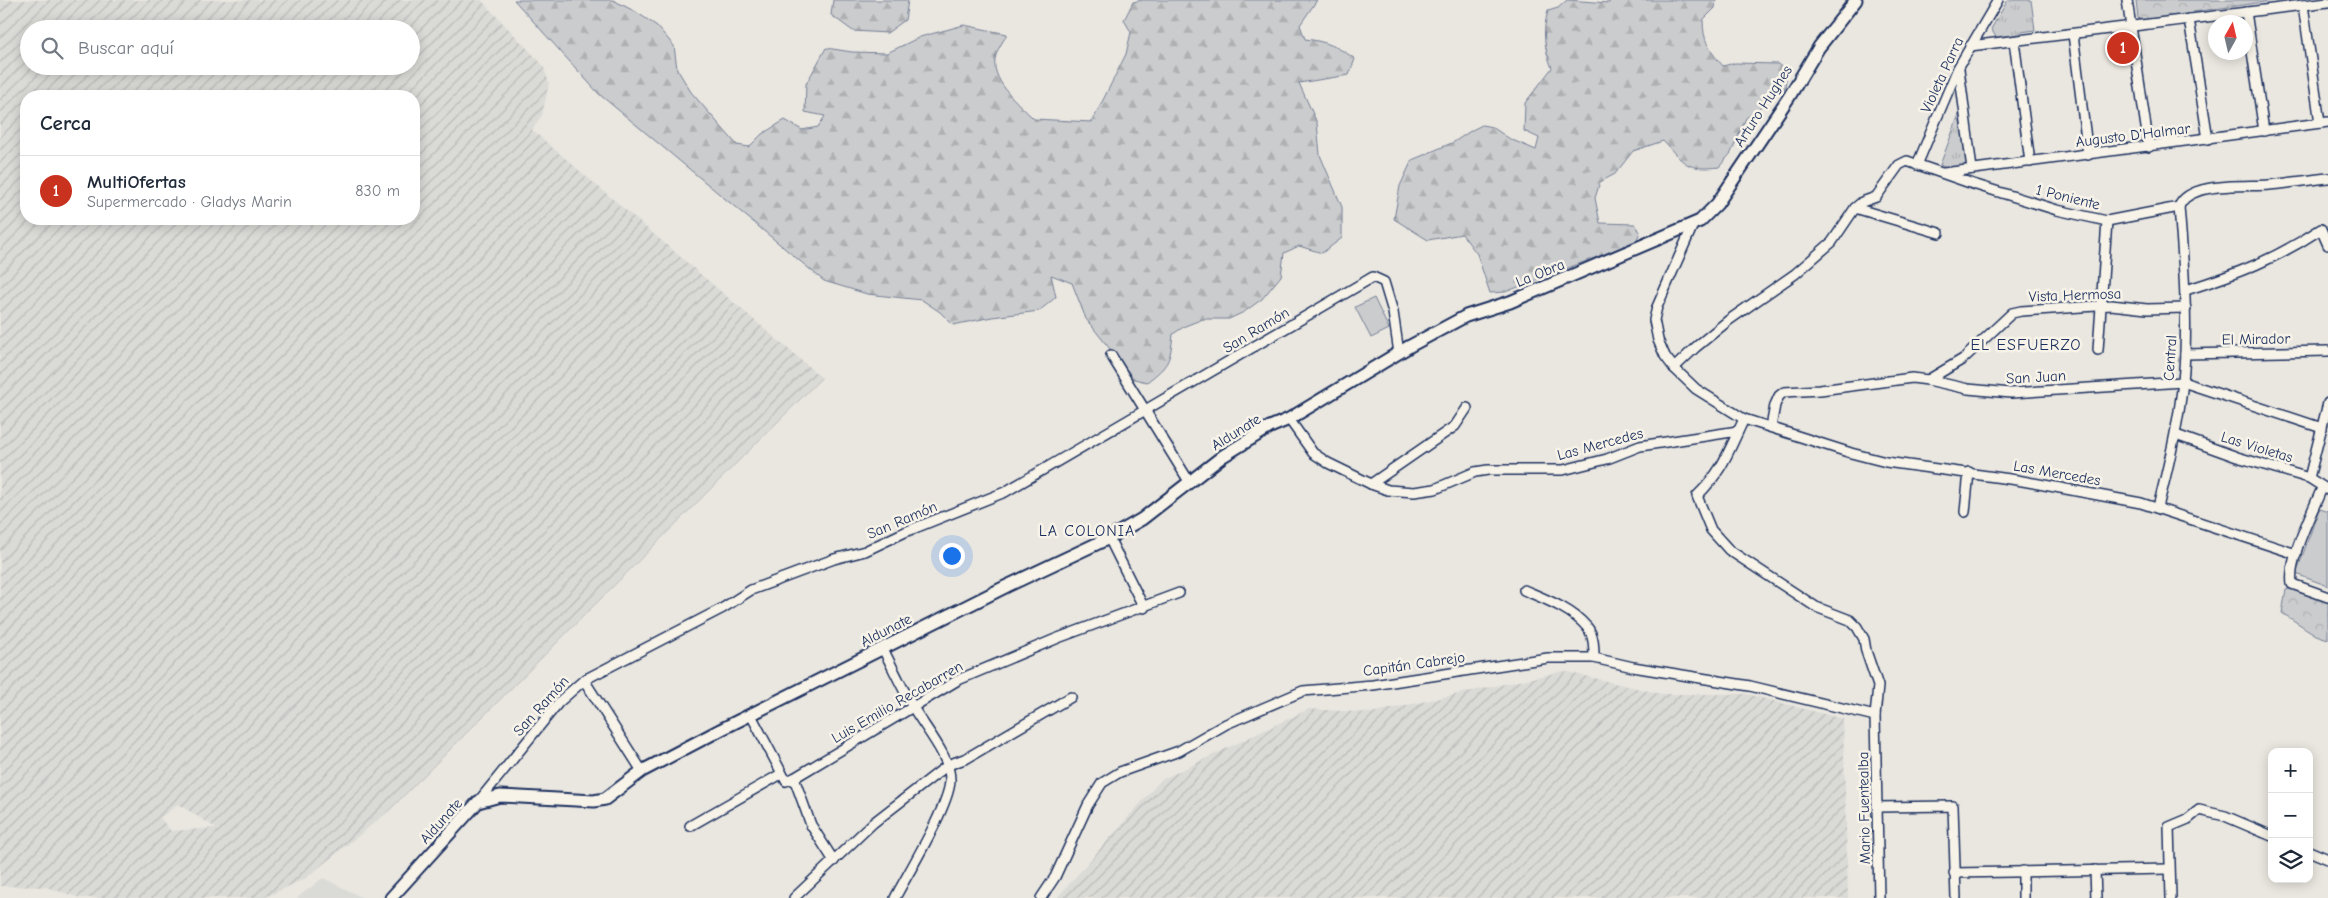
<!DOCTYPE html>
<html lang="es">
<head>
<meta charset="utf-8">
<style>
  :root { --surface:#fff; --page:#f6f6f7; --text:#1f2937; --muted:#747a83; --line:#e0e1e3; --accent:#c8321e }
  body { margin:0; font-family:"Comic Neue",sans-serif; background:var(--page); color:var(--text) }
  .controls { position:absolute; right:15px; bottom:15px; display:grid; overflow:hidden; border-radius:10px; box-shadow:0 2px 12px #0003 }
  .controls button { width:45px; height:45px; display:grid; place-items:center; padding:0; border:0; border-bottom:1px solid var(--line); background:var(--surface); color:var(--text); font:25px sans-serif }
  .compass { position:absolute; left:2208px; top:15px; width:45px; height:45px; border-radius:50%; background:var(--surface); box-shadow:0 2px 12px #0003; rotate:8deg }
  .you { position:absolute; left:951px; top:555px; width:18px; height:18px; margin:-12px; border:4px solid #fff; border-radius:50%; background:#1a73e8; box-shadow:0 0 0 8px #1a73e833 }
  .badge { display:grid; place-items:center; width:32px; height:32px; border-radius:50%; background:var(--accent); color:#fff; font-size:16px; font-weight:700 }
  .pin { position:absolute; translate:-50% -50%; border:2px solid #fff; box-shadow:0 1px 5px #0006 }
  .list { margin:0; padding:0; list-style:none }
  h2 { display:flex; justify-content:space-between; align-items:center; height:65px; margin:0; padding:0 20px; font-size:21px }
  h2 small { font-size:16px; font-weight:400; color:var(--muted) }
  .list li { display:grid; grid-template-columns:32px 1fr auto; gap:15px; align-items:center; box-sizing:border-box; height:70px; padding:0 20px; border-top:1px solid var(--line) }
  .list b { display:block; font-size:19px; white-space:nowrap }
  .list p { margin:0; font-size:16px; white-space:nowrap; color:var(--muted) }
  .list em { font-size:16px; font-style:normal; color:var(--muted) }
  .icon { flex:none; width:28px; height:28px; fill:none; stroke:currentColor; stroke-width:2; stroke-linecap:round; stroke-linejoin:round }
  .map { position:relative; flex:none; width:2328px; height:898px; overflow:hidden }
  .search { position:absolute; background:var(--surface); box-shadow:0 2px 12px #0003; left:20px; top:20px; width:400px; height:55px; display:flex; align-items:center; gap:12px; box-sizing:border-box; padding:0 18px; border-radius:28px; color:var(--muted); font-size:19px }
  .panel { position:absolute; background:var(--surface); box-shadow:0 2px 12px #0003; left:20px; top:90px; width:400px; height:135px; border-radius:20px }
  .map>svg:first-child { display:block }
  .built { fill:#dadad6 }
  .industrial { fill:url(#industrial-furrows); fill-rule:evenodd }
  .grass { fill:url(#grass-tufts); stroke:#737e96 }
  .forest { fill:url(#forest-firs); stroke:#737e96 }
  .park { fill:url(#park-crowns); stroke:#737e96 }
  .pitch { fill:#cbcccd; stroke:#737e96 }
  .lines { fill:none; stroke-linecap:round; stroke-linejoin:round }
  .minor-casing { stroke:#1b2f5e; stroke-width:12 }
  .tertiary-casing { stroke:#1b2f5e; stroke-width:15 }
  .minor { stroke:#f7f3e8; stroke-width:9 }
  .tertiary { stroke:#f7f3e8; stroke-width:11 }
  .labels { text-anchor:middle; stroke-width:5; stroke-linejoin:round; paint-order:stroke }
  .street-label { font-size:15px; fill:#1b2f5e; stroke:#f7f3e8 }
  .neighbourhood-label { font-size:16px; letter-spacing:1px; fill:#1b2f5e; stroke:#f7f3e8 }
</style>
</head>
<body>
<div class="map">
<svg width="2328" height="898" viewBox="0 0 2328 898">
  <defs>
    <pattern id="industrial-furrows" width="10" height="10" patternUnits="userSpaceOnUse" patternTransform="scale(1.25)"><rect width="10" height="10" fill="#dadad6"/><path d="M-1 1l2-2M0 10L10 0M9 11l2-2" fill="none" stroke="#babbba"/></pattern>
    <pattern id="grass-tufts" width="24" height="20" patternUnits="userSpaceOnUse" patternTransform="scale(1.25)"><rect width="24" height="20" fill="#cbcccd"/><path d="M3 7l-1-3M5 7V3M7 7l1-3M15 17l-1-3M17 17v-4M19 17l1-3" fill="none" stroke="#aeb0b2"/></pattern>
    <pattern id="forest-firs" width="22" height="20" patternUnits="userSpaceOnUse" patternTransform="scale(1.25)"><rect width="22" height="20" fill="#cbcccd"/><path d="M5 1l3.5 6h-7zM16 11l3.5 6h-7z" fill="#aeb0b2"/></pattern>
    <pattern id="park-crowns" width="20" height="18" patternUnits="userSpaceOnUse" patternTransform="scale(1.25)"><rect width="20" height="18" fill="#cbcccd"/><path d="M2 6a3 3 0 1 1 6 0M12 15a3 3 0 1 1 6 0" fill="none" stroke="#aeb0b2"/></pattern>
  </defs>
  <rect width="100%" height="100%" fill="#eae7e0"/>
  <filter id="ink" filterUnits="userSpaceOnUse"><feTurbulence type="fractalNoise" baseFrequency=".02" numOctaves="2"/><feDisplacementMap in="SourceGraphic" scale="10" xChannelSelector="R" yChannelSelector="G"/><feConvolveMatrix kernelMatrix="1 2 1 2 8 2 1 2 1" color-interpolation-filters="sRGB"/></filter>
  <g filter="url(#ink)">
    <path class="built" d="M323 878 363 898H297Z"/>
    <g class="industrial">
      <path d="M0 0H481L543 65 549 83 542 115 532 130 822 378 389 811 306 878 264 898H80L46 887 0 886ZM29 29H411V66H29ZM26 96H414V219H26ZM178 804 216 828 171 831 160 818Z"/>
      <path d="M1564 671 1661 694H1747L1843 719 1848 898H1057L1161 780 1309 709 1371 713Z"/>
    </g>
    <g class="grass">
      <path d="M2008 0H2031L2035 30 2021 32V34L1996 37 1991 29Z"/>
      <path d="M1961 109 1967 167C1957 169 1949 170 1940 165Z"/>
    </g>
    <g class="forest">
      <path d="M514 0H613L636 12 657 26 674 46 677 69 691 92 737 145 749 147 762 134 785 120 802 130 818 127 825 116 805 112 806 84 826 48 852 52 887 53 920 37 964 25 1007 34C1004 40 998 48 996 55 988 79 1019 104 1034 119L1092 122 1126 54 1131 32 1124 20 1133 2 1143 0H1317L1300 25 1305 39C1325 41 1339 47 1355 59L1349 75 1299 83 1317 123 1320 155 1342 207V238L1322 253 1299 246 1284 253 1281 276 1262 299 1244 312 1229 319H1203L1185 326 1173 334C1170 362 1169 365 1147 382L1134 379 1086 319 1072 283 1051 275 1056 297 1039 311 992 317 953 325 940 312 922 300 867 294 824 281 599 94Z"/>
      <path d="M833 0H908L905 20 887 33 853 31 831 15Z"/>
      <path d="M1567 0 1609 3 1610 0H1716L1715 8 1703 20C1703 41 1709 50 1723 66L1735 63 1778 64 1787 72 1785 88 1746 118 1731 153 1719 167C1686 171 1684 163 1663 141L1633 151 1615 174 1600 182 1595 198 1600 223 1635 224 1640 232 1636 242 1505 292 1490 293 1477 254 1462 234 1428 240 1394 219 1400 186 1412 160 1454 142 1472 130 1482 125 1492 127 1510 139 1536 150 1539 138 1524 131 1525 103 1552 68C1544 48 1542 32 1548 11L1558 8Z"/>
    </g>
    <g class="park">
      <path d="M2136 0H2278L2193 12V15L2144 23 2138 18Z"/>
      <path d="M2292 588 2328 601V639L2316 635 2282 613 2286 590Z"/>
    </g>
    <g class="pitch">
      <path d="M1374 298 1389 329 1371 338 1355 307Z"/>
      <path d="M2319 509 2328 512V586L2296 574Z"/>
    </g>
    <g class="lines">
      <g class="minor-casing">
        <g id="minor">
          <path d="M2127 0 2149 147"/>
          <path d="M2303 5 2320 123"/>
          <path d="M2246 12 2264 131"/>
          <path d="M2189 19 2208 139"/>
          <path d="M2073 34 2088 155"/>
          <path d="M2014 41 2030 162"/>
          <path d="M1970 46 2328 2"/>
          <path d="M1959 69 1972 169"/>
          <path d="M1917 165 1958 68 1998 0"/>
          <path d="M1944 173 2328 122"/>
          <path d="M1855 208 1939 233"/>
          <path d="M1693 225 1657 307 1654 320 1658 340 1665 356 1674 368 1696 389 1744 419 1851 453 1886 462 2017 480 2141 503 2296 554"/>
          <path d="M2186 290C2237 274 2276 259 2321 229L2328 245"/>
          <path d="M2098 350 2107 221"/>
          <path d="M2185 354 2328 351"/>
          <path d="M1111 355 1190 483"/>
          <path d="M1674 368 1696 347 1729 320 1795 274 1832 242 1855 208 1862 202 1876 197 1899 165 1907 161 1973 184 2057 210 2107 221 2179 207"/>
          <path d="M1928 380 1963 359 2012 313 2021 311 2111 305 2147 309 2186 308"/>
          <path d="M1289 419 1313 453 1328 463 1371 484 1388 490 1414 492 1435 489 1475 472 1488 470H1563L1607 459 1640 446 1738 431"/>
          <path d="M1744 419C1728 452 1724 469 1697 496L1711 530 1729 550 1816 607 1850 620 1857 627 1864 639 1866 651 1878 686 1875 716 1879 898"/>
          <path d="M1771 427 1775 405 1779 396 1784 392 1820 390 1912 378 1928 380 1968 389 2011 393 2183 382 2322 428"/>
          <path d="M2176 435 2237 457 2309 478 2328 490"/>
          <path d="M2309 478 2328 403"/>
          <path d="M1371 484 1455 426 1467 408"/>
          <path d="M2322 488C2312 513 2288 558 2292 584L2328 597"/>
          <path d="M2158 507C2171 456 2183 405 2185 353 2187 304 2183 256 2179 207 2188 181 2246 187 2269 185 2289 183 2309 180 2328 178"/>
          <path d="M1965 512 1969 472"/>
          <path d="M1109 538 1144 608"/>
          <path d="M1524 590C1545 599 1572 609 1587 627 1594 635 1594 648 1594 658"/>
          <path d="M883 649C893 668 902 688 913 707 924 727 951 757 950 781 949 806 908 873 895 898"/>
          <path d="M584 680 642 771"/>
          <path d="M751 715 786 781 794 778 958 680 1058 638 1179 593"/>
          <path d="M794 778 811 825 834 861"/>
          <path d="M478 802 559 702 584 680 723 608 751 590 834 559 865 551 905 532 1005 492 1373 277 1384 282 1393 312 1399 353"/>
          <path d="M1878 807 1953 806 1956 898"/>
          <path d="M690 826 781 774"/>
          <path d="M2309 851 2328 859"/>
          <path d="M2095 870 2096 898"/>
          <path d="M2023 871V898"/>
          <path d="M1954 873 2169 869"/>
          <path d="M794 898 873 823 948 765 967 758 1071 697"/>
          <path d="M1041 898 1055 877 1088 805 1102 783 1120 772 1179 751 1226 724 1303 691 1373 685 1548 658H1594L1633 667 1750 686 1875 716"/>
          <path d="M2171 898 2169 827 2188 819 2199 810 2225 816 2272 836"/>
        </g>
      </g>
      <g class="tertiary-casing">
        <path id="tertiary" d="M391 898 478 802 500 796 594 801 605 799 642 771 722 729 1007 586 1109 538 1142 519 1223 456 1270 427 1289 419 1410 346 1466 316 1510 302 1700 221 1717 204 1789 97 1819 47 1856 0"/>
      </g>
      <use href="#minor" class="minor"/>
      <use href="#tertiary" class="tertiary"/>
    </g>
  </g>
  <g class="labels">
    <g class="street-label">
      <text transform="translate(1942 75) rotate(-65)" y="5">Violeta Parra</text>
      <text transform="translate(1763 106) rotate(-57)" y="5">Arturo Hughes</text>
      <text transform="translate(2133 135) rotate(-7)" y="5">Augusto D'Halmar</text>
      <text transform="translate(2068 197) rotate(14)" y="5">1 Poniente</text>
      <text transform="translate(1540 273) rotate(-22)" y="5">La Obra</text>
      <text transform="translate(2075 295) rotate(-2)" y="5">Vista Hermosa</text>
      <text transform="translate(1256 330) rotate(-31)" y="5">San Ramón</text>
      <text transform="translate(2256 339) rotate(-1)" y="5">El Mirador</text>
      <text transform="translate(2170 358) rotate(-86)" y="5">Central</text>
      <text transform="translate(2036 377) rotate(-3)" y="5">San Juan</text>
      <text transform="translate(1236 432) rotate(-32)" y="5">Aldunate</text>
      <text transform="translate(1600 444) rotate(-15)" y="5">Las Mercedes</text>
      <text transform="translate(2257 447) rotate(17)" y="5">Las Violetas</text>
      <text transform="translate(2057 473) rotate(10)" y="5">Las Mercedes</text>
      <text transform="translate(902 520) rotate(-23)" y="5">San Ramón</text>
      <text transform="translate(886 630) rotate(-27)" y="5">Aldunate</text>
      <text transform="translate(1414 664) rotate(-8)" y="5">Capitán Cabrejo</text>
      <text transform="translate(897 702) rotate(-30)" y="5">Luis Emilio Recabarren</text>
      <text transform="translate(541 706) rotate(-48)" y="5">San Ramón</text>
      <text transform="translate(1864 808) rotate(-91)" y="5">Mario Fuentealba</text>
      <text transform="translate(441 821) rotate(-48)" y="5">Aldunate</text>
    </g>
    <g class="neighbourhood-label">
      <text x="2026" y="350">EL ESFUERZO</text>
      <text x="1087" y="536">LA COLONIA</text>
    </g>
  </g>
</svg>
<div class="controls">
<button>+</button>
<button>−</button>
<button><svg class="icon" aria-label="layers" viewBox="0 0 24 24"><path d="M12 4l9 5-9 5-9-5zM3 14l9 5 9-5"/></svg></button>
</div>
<svg class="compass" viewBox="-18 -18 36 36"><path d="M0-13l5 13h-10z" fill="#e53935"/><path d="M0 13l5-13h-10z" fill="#747a83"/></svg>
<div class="you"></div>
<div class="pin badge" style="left:2123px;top:48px">1</div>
<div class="search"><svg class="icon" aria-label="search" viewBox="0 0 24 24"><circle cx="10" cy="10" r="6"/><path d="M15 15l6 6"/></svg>Buscar aquí</div>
<section class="panel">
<h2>Cerca<small></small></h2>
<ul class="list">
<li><span class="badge">1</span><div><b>MultiOfertas</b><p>Supermercado · Gladys Marin</p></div><em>830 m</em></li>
</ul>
</section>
</div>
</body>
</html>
